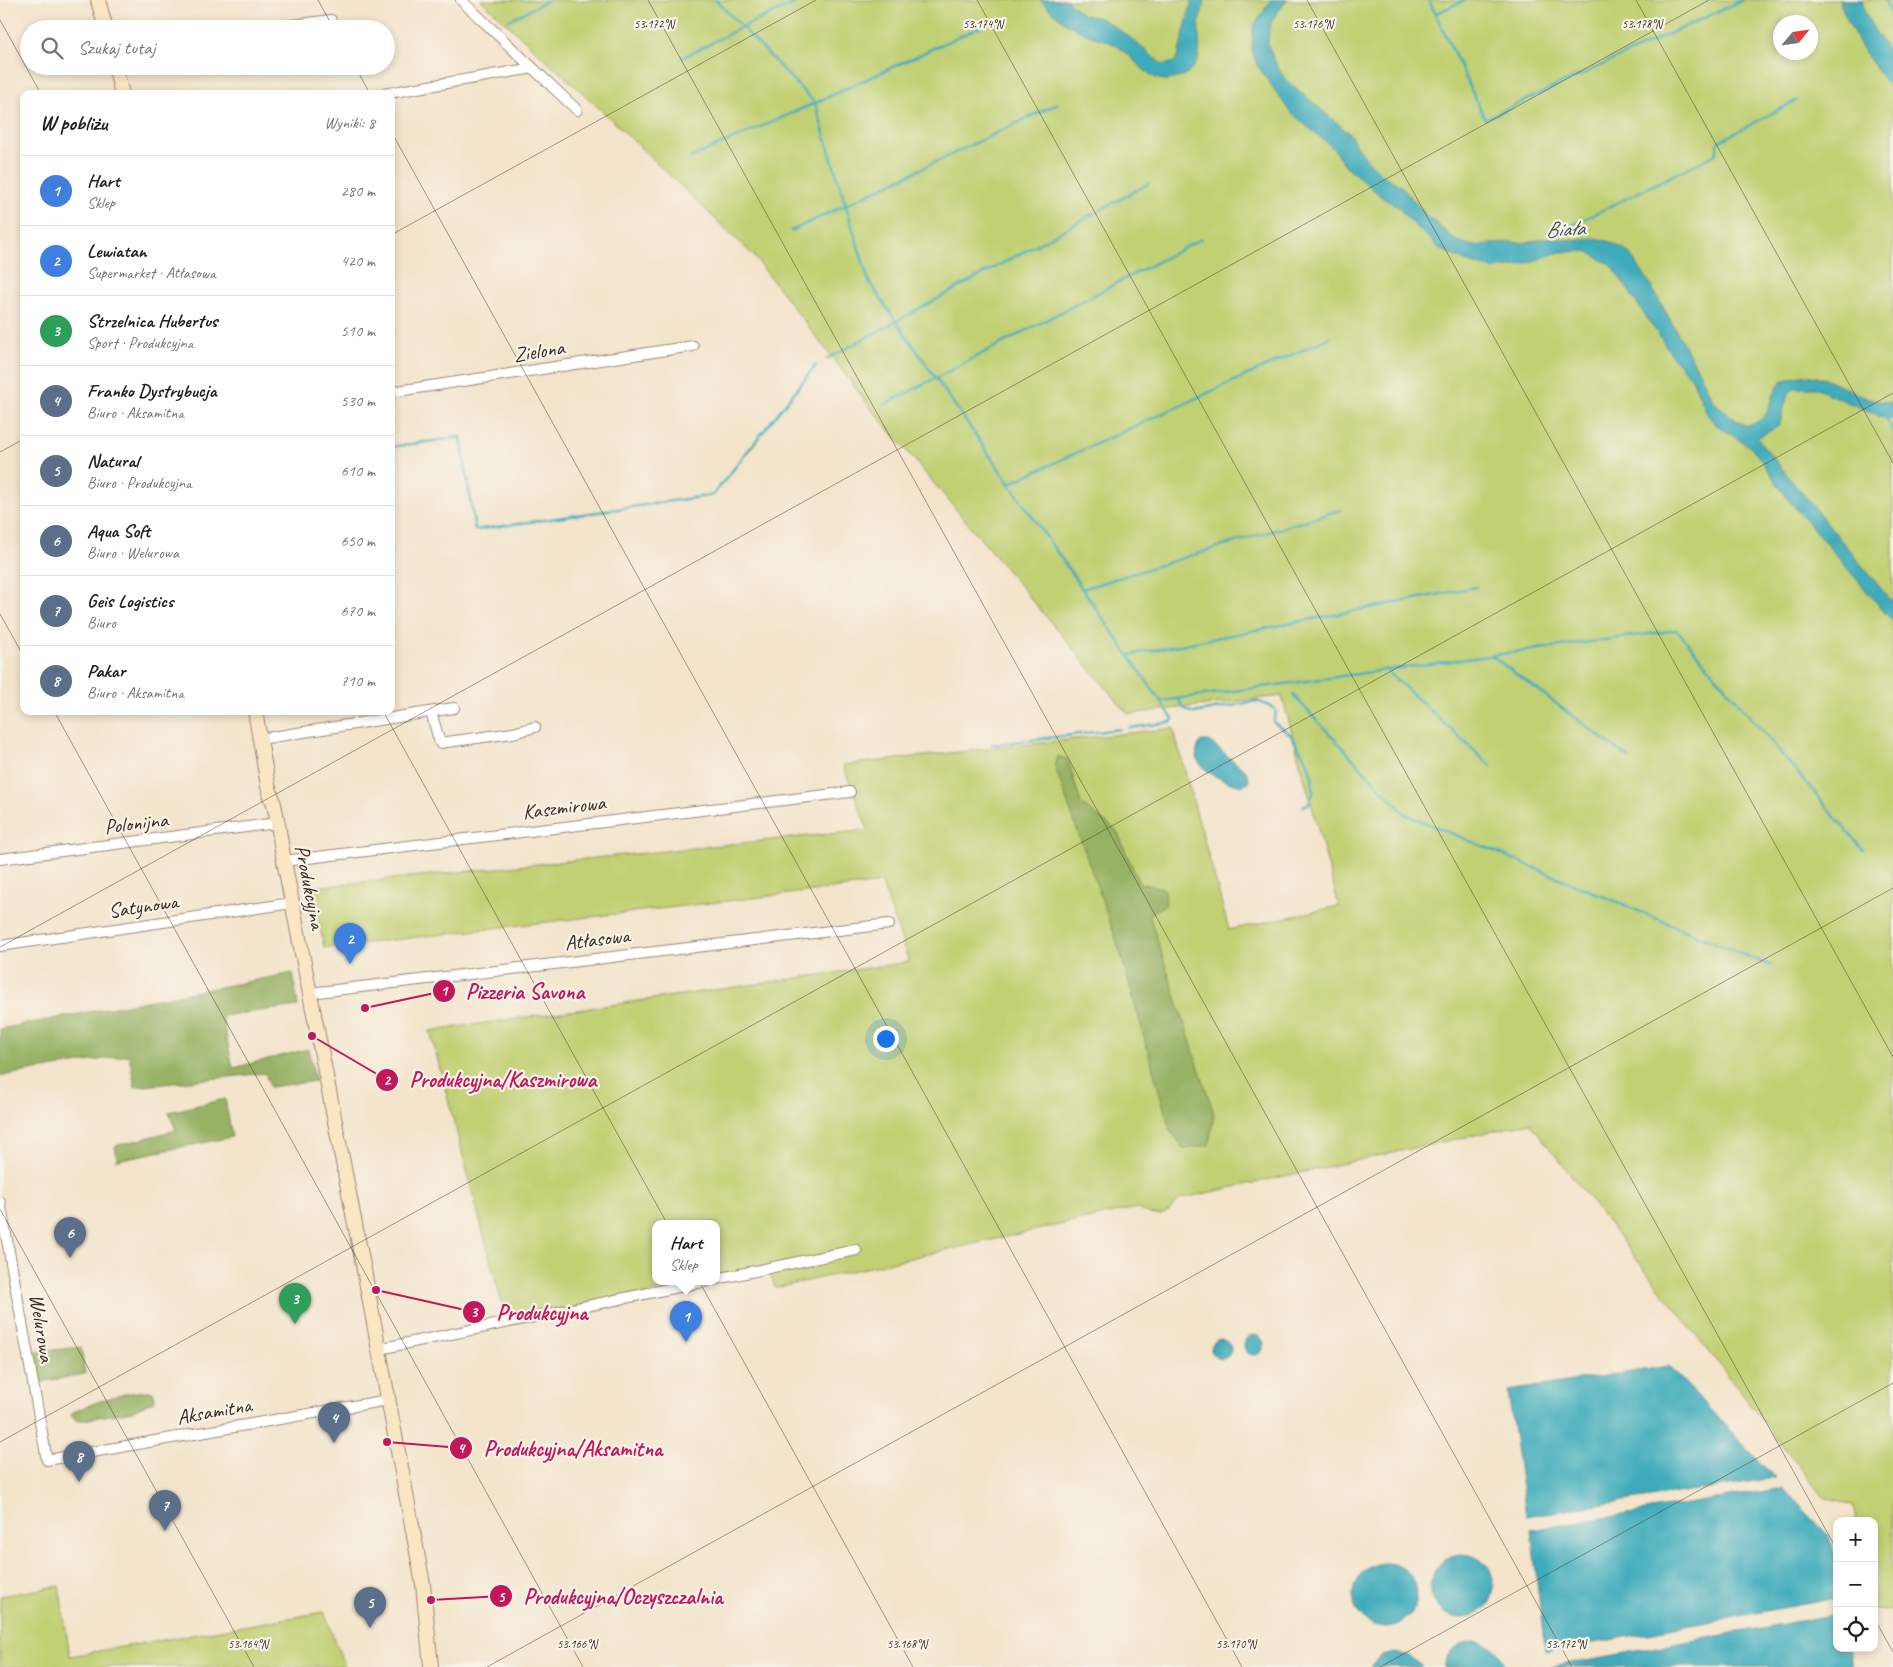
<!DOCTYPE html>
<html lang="pl">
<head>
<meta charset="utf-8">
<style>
  :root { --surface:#fff; --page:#f2f2f2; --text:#202124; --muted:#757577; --line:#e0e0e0; --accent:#111827 }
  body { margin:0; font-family:Caveat,sans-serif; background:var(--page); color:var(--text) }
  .controls { position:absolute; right:15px; bottom:15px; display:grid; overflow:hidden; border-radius:10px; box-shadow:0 2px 8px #0003 }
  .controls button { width:45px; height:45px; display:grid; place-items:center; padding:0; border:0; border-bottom:1px solid var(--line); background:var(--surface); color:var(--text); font:25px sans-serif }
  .compass { position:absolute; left:1773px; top:15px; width:45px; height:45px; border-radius:50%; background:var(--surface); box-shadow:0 2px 8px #0003; rotate:61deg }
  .you { position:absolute; left:885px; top:1038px; width:18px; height:18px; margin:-12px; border:4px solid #fff; border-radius:50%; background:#1a73e8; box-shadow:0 0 0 8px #1a73e833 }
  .badge { display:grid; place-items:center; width:32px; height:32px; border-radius:50%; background:var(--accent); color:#fff; font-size:16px; font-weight:700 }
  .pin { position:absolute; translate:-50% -41px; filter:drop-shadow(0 1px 2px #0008) }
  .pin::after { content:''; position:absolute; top:26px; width:18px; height:15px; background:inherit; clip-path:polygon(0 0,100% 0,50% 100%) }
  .popup { position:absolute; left:652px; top:1220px; width:68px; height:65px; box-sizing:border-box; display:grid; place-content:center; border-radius:10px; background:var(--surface); filter:drop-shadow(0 1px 4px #0005); font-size:16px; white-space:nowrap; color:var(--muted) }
  .popup b { font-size:19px; color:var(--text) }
  .popup::after { content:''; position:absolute; left:50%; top:100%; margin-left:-10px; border:10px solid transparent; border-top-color:var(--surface) }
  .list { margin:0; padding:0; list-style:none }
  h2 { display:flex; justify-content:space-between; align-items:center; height:65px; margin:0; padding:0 20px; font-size:21px }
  h2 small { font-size:16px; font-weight:400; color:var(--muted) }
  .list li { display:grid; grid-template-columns:32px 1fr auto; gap:15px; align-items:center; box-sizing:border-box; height:70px; padding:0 20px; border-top:1px solid var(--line) }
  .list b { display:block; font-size:19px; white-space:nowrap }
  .list p { margin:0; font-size:16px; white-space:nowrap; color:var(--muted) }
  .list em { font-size:16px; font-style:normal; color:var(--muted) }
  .icon { flex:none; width:28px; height:28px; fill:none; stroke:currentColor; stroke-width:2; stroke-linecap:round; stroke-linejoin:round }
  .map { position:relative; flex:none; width:1893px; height:1667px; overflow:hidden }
  .search { position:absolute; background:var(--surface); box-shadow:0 2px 8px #0003; left:20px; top:20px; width:375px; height:55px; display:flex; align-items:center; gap:12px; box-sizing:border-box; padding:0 18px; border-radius:28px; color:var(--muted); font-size:19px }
  .panel { position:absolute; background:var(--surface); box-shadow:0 2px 8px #0003; left:20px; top:90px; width:375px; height:625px; border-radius:10px }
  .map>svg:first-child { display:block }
  .green { fill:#c1d073; stroke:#7e7d48; fill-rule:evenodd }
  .forest { fill:#98b265; stroke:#6a6e42 }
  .water { fill:#3dabbb; stroke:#3c6a6c }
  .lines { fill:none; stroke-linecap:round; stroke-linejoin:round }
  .stream { stroke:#3dabbb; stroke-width:2.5 }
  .street-casing { stroke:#978774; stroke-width:12 }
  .secondary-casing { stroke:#978774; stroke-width:16 }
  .street { stroke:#fff; stroke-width:10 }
  .secondary { stroke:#fbe6c4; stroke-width:14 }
  .ticks { fill:none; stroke:#3b2a1e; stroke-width:1; stroke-opacity:0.45 }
  .labels { text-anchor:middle; stroke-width:4.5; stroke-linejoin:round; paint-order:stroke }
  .street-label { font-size:21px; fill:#3b2a1e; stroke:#f7f3e8 }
  .water-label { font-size:22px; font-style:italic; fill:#3c5755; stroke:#f7f3e8 }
  .ticks-label { font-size:12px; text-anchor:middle; fill:#3b2a1e; stroke:#f7f3e8; stroke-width:4.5; stroke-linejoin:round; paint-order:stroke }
  .leader { fill:none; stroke:#c2185b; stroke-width:2 }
  .callout-dot { fill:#c2185b; stroke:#f7f3e8; stroke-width:2 }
  .mark-label { font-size:15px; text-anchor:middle; font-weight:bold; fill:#fff }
  .callout-label { font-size:22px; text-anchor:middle; font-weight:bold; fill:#c2185b; stroke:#f7f3e8; stroke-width:4.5; stroke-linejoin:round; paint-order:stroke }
</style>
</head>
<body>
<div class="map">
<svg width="1893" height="1667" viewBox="0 0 1893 1667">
  <rect width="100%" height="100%" fill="#f7f3e8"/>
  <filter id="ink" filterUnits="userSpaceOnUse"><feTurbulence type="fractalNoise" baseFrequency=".02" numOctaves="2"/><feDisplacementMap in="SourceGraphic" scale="10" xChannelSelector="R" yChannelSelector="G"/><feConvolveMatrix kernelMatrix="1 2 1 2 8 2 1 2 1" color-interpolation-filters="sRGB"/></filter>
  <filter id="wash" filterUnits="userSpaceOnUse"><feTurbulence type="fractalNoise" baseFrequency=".0096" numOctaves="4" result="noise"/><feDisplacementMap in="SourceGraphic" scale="20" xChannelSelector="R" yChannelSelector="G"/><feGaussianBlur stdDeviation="1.12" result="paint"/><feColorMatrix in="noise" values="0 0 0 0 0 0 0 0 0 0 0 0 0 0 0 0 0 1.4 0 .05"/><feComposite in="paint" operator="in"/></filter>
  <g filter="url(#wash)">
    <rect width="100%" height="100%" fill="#f3e4cb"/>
    <g class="green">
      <path d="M481 0H1893V1611L1875 1609 1874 1606V1521H1856L1853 1506 1823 1497 1530 1123 1179 1199C1164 1219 1158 1219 1136 1208L775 1288 769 1268 716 1279V1223H656V1281H706L507 1323 430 1031 909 962 882 883 324 948 313 887 868 830 843 765 1173 728 1229 930 1339 906 1282 696 1128 714 874 412 753 255 612 120ZM1780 22H1810V52H1780Z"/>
      <path d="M59 1586 70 1656 324 1612 345 1667H0V1596Z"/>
    </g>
    <g class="forest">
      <path d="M1058 756 1068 760 1081 804 1117 831 1139 883 1163 888 1166 904 1149 915 1214 1114 1209 1145 1184 1149 1170 1130 1121 954 1055 767Z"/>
      <path d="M293 973 298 1006 222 1016 233 1068 308 1049 316 1081 270 1087 265 1073 135 1087 129 1055 0 1076V1029Z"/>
      <path d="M225 1099 232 1137 117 1160 115 1146 176 1130 169 1112Z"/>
      <path d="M81 1347 85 1374 41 1382 36 1352Z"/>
      <path d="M150 1391 154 1393V1401L133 1411 77 1421 71 1415 73 1412C98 1401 122 1392 150 1391Z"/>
    </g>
    <g class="water">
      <path d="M1040 0H1066L1084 15 1101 18 1128 36 1163 65 1174 62 1178 56 1192 0H1205C1203 9 1200 17 1199 26 1198 41 1204 57 1191 70 1183 78 1166 83 1156 78 1141 70 1131 56 1117 46 1108 40 1099 39 1089 35 1070 29 1054 14 1040 0Z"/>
      <path d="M1271 0H1287L1274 17 1269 28 1268 44 1277 67 1285 79 1349 133 1364 156 1381 174 1401 186 1427 216 1457 241 1474 246 1510 242 1523 243 1548 238 1570 240 1594 238 1606 240 1622 248 1630 254 1649 282 1702 377 1713 401 1736 420 1747 426C1775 419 1767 397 1782 381 1826 362 1851 401 1893 403V419H1886L1815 388H1795L1788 394 1779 426 1757 438 1893 603V622L1788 499 1753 449 1715 424 1707 414 1692 378 1676 361 1612 266 1587 251 1560 252 1521 265 1495 269 1468 262 1440 249 1412 223 1398 207 1384 199 1345 165 1332 147 1290 112 1257 65 1252 51 1253 27Z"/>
      <path d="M1839 0H1862L1865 12 1874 30 1893 56V91C1870 62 1852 35 1839 0Z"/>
      <path d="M1201 741H1209L1246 771 1249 777 1248 782 1242 786C1223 782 1183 766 1201 741Z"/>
      <circle cx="1254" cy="1345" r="10"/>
      <circle cx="1221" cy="1349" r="10"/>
      <path d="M1669 1366 1775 1478 1526 1516 1508 1391Z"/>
      <path d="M1783 1488 1830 1537 1837 1564V1598L1545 1652 1531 1530Z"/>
      <circle cx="1462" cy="1586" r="32"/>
      <circle cx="1385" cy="1595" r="32"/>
      <path d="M1837 1614V1648H1849L1852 1667H1548Z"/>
      <path d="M1473 1641C1489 1642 1502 1650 1505 1667H1443C1447 1652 1457 1643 1473 1641Z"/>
      <path d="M1394 1653 1408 1655 1422 1667H1370L1381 1656Z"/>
    </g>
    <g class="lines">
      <g class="stream">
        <path d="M716 0 815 103 869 282 1173 719 1171 722 1129 728"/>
        <path d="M1429 0 1485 119 1743 0"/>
        <path d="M1885 0 1893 20"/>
        <path d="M1435 14 1465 0"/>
        <path d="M509 20 549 0"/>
        <path d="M682 58 742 27 803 0"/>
        <path d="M690 158 815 103 988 23"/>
        <path d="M791 231 1057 104"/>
        <path d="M1549 241 1552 235 1716 154 1718 142 1797 100"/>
        <path d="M827 359 1148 184"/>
        <path d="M882 406 1201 239"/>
        <path d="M1886 418 1893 432"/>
        <path d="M391 447 461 437 475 530 713 495 816 365"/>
        <path d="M1008 484 1331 337"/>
        <path d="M1082 589 1340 510"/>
        <path d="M1129 655 1476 587"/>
        <path d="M1492 656 1629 758"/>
        <path d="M1385 669 1491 766"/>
        <path d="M1293 695 1405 814 1771 966"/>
        <path d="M1179 699C1181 707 1186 711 1194 713L1257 701 1274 708 1276 712 1273 722 1290 734 1307 761 1312 776 1313 794 1308 804 1303 806"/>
        <path d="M1161 701 1677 630 1863 850"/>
        <path d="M992 745 1120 729"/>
      </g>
    </g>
  </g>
  <g filter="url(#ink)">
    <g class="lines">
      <g class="street-casing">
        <g id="street">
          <path d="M461 0 577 110"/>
          <path d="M261 29 331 20"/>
          <path d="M383 94 533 68"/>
          <path d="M391 392 693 346"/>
          <path d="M431 712 440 743 513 733 535 727"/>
          <path d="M260 739 454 708"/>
          <path d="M0 859 277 823"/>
          <path d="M284 861 850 792"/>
          <path d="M0 946 292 903"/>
          <path d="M310 993 889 924"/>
          <path d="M0 1202 47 1460 388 1400"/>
          <path d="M716 1279 856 1250"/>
          <path d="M379 1349 707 1281"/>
        </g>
      </g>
      <g class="secondary-casing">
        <g id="secondary">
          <path d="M98 0 106 29"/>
          <path d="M115 66 122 94"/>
          <path d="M255 711 270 797"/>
          <path d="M269 788C278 811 279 836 284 861L363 1265 423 1584 431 1667"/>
        </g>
      </g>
      <use href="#street" class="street"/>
      <use href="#secondary" class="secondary"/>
    </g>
  </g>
  <path class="ticks" d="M318 0 334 29M648 0 1572 1667M977 0 1837 1550M1307 0 1893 1057M1636 0 1893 463M0 20 41 94M355 66 370 94M391 131 1242 1667M391 235 816 0M0 452 24 439M0 614 24 657M54 711 583 1667M383 711 913 1667M0 947 1709 0M0 1209 254 1667M0 1442 1893 393M1874 1618 1893 1652M487 1667 1893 888M1380 1667 1893 1383"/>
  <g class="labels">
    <g class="street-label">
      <text transform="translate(539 351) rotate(-9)" y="7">Zielona</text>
      <text transform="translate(564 807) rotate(-7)" y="7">Kaszmirowa</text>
      <text transform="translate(136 823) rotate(-7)" y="7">Polonijna</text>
      <text transform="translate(310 887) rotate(79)" y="7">Produkcyjna</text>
      <text transform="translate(143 906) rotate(-8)" y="7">Satynowa</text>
      <text transform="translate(597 939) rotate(-7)" y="7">Atłasowa</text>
      <text transform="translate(42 1328) rotate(81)" y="7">Welurowa</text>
      <text transform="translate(214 1411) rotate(-10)" y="7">Aksamitna</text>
    </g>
    <g class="water-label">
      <text transform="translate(1565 228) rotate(-3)" y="8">Biała</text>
    </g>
  </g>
  <g class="ticks-label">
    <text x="654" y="28">53.172°N</text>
    <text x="983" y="28">53.174°N</text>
    <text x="1313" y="28">53.176°N</text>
    <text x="1642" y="28">53.178°N</text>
    <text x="248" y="1648">53.164°N</text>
    <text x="577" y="1648">53.166°N</text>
    <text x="907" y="1648">53.168°N</text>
    <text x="1236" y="1648">53.170°N</text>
    <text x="1566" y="1648">53.172°N</text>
  </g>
  <path class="leader" d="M365 1008L444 991M312 1036L387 1080M376 1290L474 1312M387 1442L461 1448M431 1600L501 1596"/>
  <g class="callout-dot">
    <circle cx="365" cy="1008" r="5"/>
    <circle cx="312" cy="1036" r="5"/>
    <circle cx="376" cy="1290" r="5"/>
    <circle cx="387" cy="1442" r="5"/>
    <circle cx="431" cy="1600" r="5"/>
    <circle cx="444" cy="991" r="12"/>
    <circle cx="387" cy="1080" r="12"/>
    <circle cx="474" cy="1312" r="12"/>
    <circle cx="461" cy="1448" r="12"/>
    <circle cx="501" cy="1596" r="12"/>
  </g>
  <g class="mark-label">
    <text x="444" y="996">1</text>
    <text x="387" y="1085">2</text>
    <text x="474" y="1317">3</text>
    <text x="461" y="1453">4</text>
    <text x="501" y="1602">5</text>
  </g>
  <g class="callout-label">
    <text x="525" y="999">Pizzeria Savona</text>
    <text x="503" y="1087">Produkcyjna/Kaszmirowa</text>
    <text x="542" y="1320">Produkcyjna</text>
    <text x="573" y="1456">Produkcyjna/Aksamitna</text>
    <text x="623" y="1604">Produkcyjna/Oczyszczalnia</text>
  </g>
</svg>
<div class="controls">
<button>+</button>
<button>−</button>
<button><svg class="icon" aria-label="locate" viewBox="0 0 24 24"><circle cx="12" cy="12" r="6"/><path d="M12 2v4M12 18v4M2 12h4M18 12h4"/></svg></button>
</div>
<svg class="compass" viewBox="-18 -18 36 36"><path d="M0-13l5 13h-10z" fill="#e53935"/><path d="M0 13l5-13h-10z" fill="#757577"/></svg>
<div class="you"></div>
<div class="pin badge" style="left:686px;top:1342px;background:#3f7fe0">1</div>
<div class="popup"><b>Hart</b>Sklep</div>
<div class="pin badge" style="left:350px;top:964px;background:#3f7fe0">2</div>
<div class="pin badge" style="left:295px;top:1324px;background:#2e9e5b">3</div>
<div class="pin badge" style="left:334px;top:1443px;background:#5c6f8a">4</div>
<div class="pin badge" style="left:370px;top:1628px;background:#5c6f8a">5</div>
<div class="pin badge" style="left:70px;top:1258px;background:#5c6f8a">6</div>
<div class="pin badge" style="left:165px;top:1531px;background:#5c6f8a">7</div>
<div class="pin badge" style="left:79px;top:1482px;background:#5c6f8a">8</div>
<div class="search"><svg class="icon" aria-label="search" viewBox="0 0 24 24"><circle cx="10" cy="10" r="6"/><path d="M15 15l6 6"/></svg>Szukaj tutaj</div>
<section class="panel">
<h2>W pobliżu<small>Wyniki: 8</small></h2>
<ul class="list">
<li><span class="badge" style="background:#3f7fe0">1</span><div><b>Hart</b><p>Sklep</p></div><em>280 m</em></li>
<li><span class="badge" style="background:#3f7fe0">2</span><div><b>Lewiatan</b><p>Supermarket · Atłasowa</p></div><em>420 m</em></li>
<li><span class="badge" style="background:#2e9e5b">3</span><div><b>Strzelnica Hubertus</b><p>Sport · Produkcyjna</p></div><em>510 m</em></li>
<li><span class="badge" style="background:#5c6f8a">4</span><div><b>Franko Dystrybucja</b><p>Biuro · Aksamitna</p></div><em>530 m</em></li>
<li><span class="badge" style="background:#5c6f8a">5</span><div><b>Natural</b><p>Biuro · Produkcyjna</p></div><em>610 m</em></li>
<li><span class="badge" style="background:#5c6f8a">6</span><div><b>Aqua Soft</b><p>Biuro · Welurowa</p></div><em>650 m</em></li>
<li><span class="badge" style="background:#5c6f8a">7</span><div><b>Geis Logistics</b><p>Biuro</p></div><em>670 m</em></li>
<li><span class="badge" style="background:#5c6f8a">8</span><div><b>Pakar</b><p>Biuro · Aksamitna</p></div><em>710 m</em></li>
</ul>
</section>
</div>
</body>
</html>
